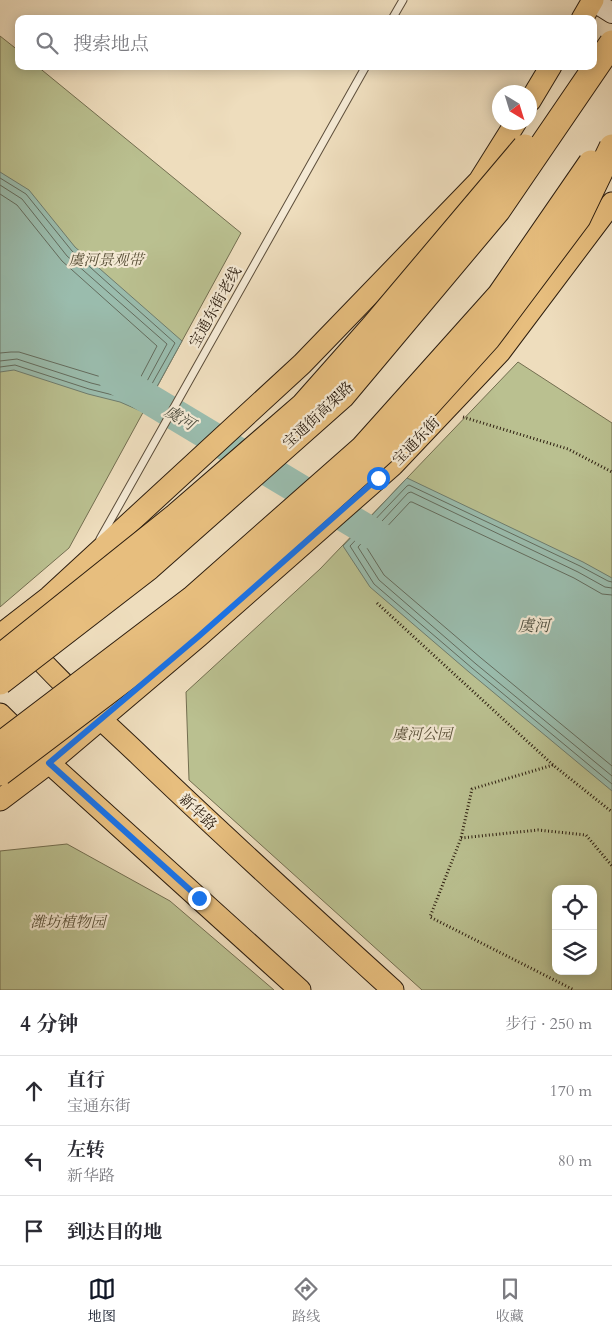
<!DOCTYPE html>
<html lang="zh">
<head>
<meta charset="utf-8">
<style>
  :root { --surface:#fff; --page:#f2f2f3; --text:#2b2b33; --muted:#7c7c81; --line:#e1e1e2; --accent:#111827 }
  body { margin:0; font-family:Cardo,"Noto Serif SC",serif; background:var(--page); color:var(--text) }
  .controls { position:absolute; right:15px; bottom:15px; display:grid; overflow:hidden; border-radius:10px; box-shadow:0 2px 12px #0003 }
  .controls button { width:45px; height:45px; display:grid; place-items:center; padding:0; border:0; border-bottom:1px solid var(--line); background:var(--surface); color:var(--text); font:25px sans-serif }
  .compass { position:absolute; left:492px; top:85px; width:45px; height:45px; border-radius:50%; background:var(--surface); box-shadow:0 2px 12px #0003; rotate:142deg }
  .stop { position:absolute; width:15px; height:15px; margin:-11px; border:4px solid #1a73e8; border-radius:50%; background:#fff }
  .stop.end { background:#1a73e8; border-color:#fff; box-shadow:0 1px 5px #0008 }
  .list { margin:0; padding:0; list-style:none }
  h2 { display:flex; justify-content:space-between; align-items:center; height:65px; margin:0; padding:0 20px; font-size:21px }
  h2 small { font-size:16px; font-weight:400; color:var(--muted) }
  .list li { display:grid; grid-template-columns:32px 1fr auto; gap:15px; align-items:center; box-sizing:border-box; height:70px; padding:0 20px; border-top:1px solid var(--line) }
  .list b { display:block; font-size:19px; white-space:nowrap }
  .list p { margin:0; font-size:16px; white-space:nowrap; color:var(--muted) }
  .list em { font-size:16px; font-style:normal; color:var(--muted) }
  .icon { flex:none; width:28px; height:28px; fill:none; stroke:currentColor; stroke-width:2; stroke-linecap:round; stroke-linejoin:round }
  .map { position:relative; flex:none; width:612px; height:990px; overflow:hidden }
  .search { position:absolute; background:var(--surface); box-shadow:0 2px 12px #0003; left:15px; right:15px; top:15px; height:55px; display:flex; align-items:center; gap:12px; box-sizing:border-box; padding:0 18px; border-radius:10px; color:var(--muted); font-size:19px }
  .sheet { height:275px; background:var(--surface) }
  nav { display:flex; justify-content:space-around; align-items:center; box-sizing:border-box; height:70px; border-top:1px solid var(--line); background:var(--surface); font-size:14px; color:var(--muted) }
  nav a { display:grid; justify-items:center; gap:2px }
  nav .on { color:var(--accent) }
  .map>svg:first-child { display:block }
  .green { fill:#bac090; stroke:#736e50; fill-rule:evenodd }
  .water { fill:#9abcad; stroke:#6e7c6e }
  .lines { fill:none; stroke-linecap:round; stroke-linejoin:round }
  .shore { stroke:#636c5e; stroke-width:1 }
  .river { stroke:#9abcad; stroke-width:31 }
  .lane-casing { stroke:#5c4d3a; stroke-width:9 }
  .secondary-casing { stroke:#2c1d0f; stroke-width:22 }
  .primary-casing { stroke:#2c1d0f; stroke-width:23 }
  .path { stroke:#2c1d0f; stroke-width:3; stroke-dasharray:1 2.5; stroke-linecap:butt }
  .lane { stroke:#f4e9d4; stroke-width:7 }
  .secondary { stroke:#f4e9d4; stroke-width:20 }
  .primary { stroke:#e7be7e; stroke-width:21 }
  .highway-bridge-casing { stroke:#2c1d0f; stroke-width:27; stroke-linecap:butt }
  .highway-bridge { stroke:#e7be7e; stroke-width:25 }
  .route { stroke:#1a73e8; stroke-width:6 }
  .labels { text-anchor:middle; stroke-width:4.5; stroke-linejoin:round; paint-order:stroke }
  .park-label { font-size:15px; font-style:italic; fill:#574e36; stroke:#f4e9d4 }
  .street-label { font-size:15px; fill:#2c1d0f; stroke:#f4e9d4 }
  .water-label { font-size:16px; font-style:italic; fill:#4d4d3e; stroke:#f4e9d4 }
</style>
</head>
<body>
<div class="map">
<svg width="612" height="990" viewBox="0 0 612 990">
  <rect width="100%" height="100%" fill="#eeddbd"/>
  <filter id="stains"><feTurbulence type="fractalNoise" baseFrequency=".004" numOctaves="4"/><feColorMatrix values="0 0 0 0 .2 0 0 0 0 .09 0 0 0 0 .02 0 0 0 .5 -.17"/></filter>
  <radialGradient id="worn" r=".72"><stop offset=".6" stop-color="#630" stop-opacity="0"/><stop offset="1" stop-color="#630" stop-opacity=".3"/></radialGradient>
  <g class="green">
    <path d="M0 36 19 51V66H37L241 233 69 548 0 607Z"/>
    <path d="M518 362 612 423V990H422L189 780 186 692 320 569ZM556 889H593V971H556Z"/>
    <path d="M67 844 170 901 274 990H0V851Z"/>
  </g>
  <g class="water">
    <path d="M0 172 29 190 75 247 182 341 143 412 120 402 88 394 14 370 0 372Z"/>
    <path d="M407 478 583 562 612 578V791L469 672 370 587 343 546Z"/>
  </g>
  <g class="lines">
    <g class="shore">
      <path d="M0 178 26 194 72 251 175 343 140 405 121 397 89 389 15 365 0 367"/>
      <path d="M0 185 22 199 67 256 167 344 139 396 137 397 123 391 91 383 17 359 0 361"/>
      <path d="M0 194 17 205 62 261 157 346 136 386 134 387 19 352H11L0 353"/>
      <path d="M612 582 608 581 580 566 409 485 407 486 350 546 374 584 472 668 612 784"/>
      <path d="M612 588 605 587 578 572 411 492 408 493 358 547 379 580 476 664 612 776"/>
      <path d="M612 595 602 594 574 578 412 502H410L367 548 384 575 481 658 612 766"/>
    </g>
    <path class="river" d="M114 378 397 548"/>
    <g class="lane-casing">
      <g id="lane">
        <path d="M392 19 403 0"/>
        <path d="M100 539 366 66"/>
      </g>
    </g>
    <g class="secondary-casing">
      <path id="secondary" d="M593 1 612 13"/>
    </g>
    <g class="primary-casing">
      <g id="primary">
        <path d="M582 19 593 0"/>
        <path d="M530 101 551 66"/>
        <path d="M0 635 49 597 302 364 479 181 516 122"/>
        <path d="M24 642C59 682 99 717 138 754 221 834 307 912 393 990"/>
        <path d="M0 714 58 771 300 990"/>
        <path d="M0 800 49 763 199 636 393 465 500 352 612 203"/>
      </g>
    </g>
    <g class="path">
      <path d="M463 417 568 449 612 472"/>
      <path d="M377 603 553 765 612 812"/>
      <path d="M553 765 472 789 461 838 430 917 574 990"/>
      <path d="M461 838 538 830 586 835 612 866"/>
    </g>
    <use href="#lane" class="lane"/>
    <use href="#secondary" class="secondary"/>
    <use href="#primary" class="primary"/>
    <g class="highway-bridge-casing">
      <g id="highway-bridge">
        <path d="M0 657 176 516 303 406 373 327 525 147"/>
        <path d="M0 682 149 567 342 396 498 210 612 43"/>
        <path d="M0 745 192 599 363 448 500 295 591 163"/>
        <path d="M0 773 168 646 394 442 488 338 578 218 612 147"/>
      </g>
    </g>
    <use href="#highway-bridge" class="highway-bridge"/>
  </g>
  <g class="lines">
    <path class="route" d="M199 898 49 763 199 636 378 478"/>
  </g>
  <g class="labels">
    <g class="park-label">
      <text x="106" y="265">虞河景观带</text>
      <text x="422" y="739">虞河公园</text>
      <text x="68" y="927">潍坊植物园</text>
    </g>
    <g class="street-label">
      <text transform="translate(215 307) rotate(-61)" y="5">宝通东街老线</text>
      <text transform="translate(318 415) rotate(-43)" y="5">宝通街高架路</text>
      <text transform="translate(416 441) rotate(-46)" y="5">宝通东街</text>
      <text transform="translate(198 812) rotate(43)" y="5">新华路</text>
    </g>
    <g class="water-label">
      <text transform="translate(180 417) rotate(31)" y="6">虞河</text>
      <text x="534" y="631">虞河</text>
    </g>
  </g>
  <rect width="100%" height="100%" filter="url(#stains)"/>
  <rect width="100%" height="100%" fill="url(#worn)"/>
</svg>
<div class="controls">
<button><svg class="icon" aria-label="locate" viewBox="0 0 24 24"><circle cx="12" cy="12" r="6"/><path d="M12 2v4M12 18v4M2 12h4M18 12h4"/></svg></button>
<button><svg class="icon" aria-label="layers" viewBox="0 0 24 24"><path d="M12 4l9 5-9 5-9-5zM3 14l9 5 9-5"/></svg></button>
</div>
<svg class="compass" viewBox="-18 -18 36 36"><path d="M0-13l5 13h-10z" fill="#e53935"/><path d="M0 13l5-13h-10z" fill="#7c7c81"/></svg>
<div class="stop" style="left:378px;top:478px"></div>
<div class="stop end" style="left:199px;top:898px"></div>
<div class="search"><svg class="icon" aria-label="search" viewBox="0 0 24 24"><circle cx="10" cy="10" r="6"/><path d="M15 15l6 6"/></svg>搜索地点</div>
</div>
<section class="sheet">
<h2>4 分钟<small>步行 · 250 m</small></h2>
<ul class="list">
<li><svg class="icon" aria-label="ahead" viewBox="0 0 24 24"><path d="M12 20V5M6 11l6-6 6 6"/></svg><div><b>直行</b><p>宝通东街</p></div><em>170 m</em></li>
<li><svg class="icon" aria-label="left" viewBox="0 0 24 24"><path d="M17 20v-9H6M10 6l-5 5 5 5"/></svg><div><b>左转</b><p>新华路</p></div><em>80 m</em></li>
<li><svg class="icon" aria-label="arrive" viewBox="0 0 24 24"><path d="M6 21V4h12l-3 4 3 4H6"/></svg><div><b>到达目的地</b></div></li>
</ul>
</section>
<nav>
<a class="on"><svg class="icon" aria-label="map" viewBox="0 0 24 24"><path d="M3 6l6-2 6 2 6-2v14l-6 2-6-2-6 2zM9 4v14M15 6v14"/></svg>地图</a>
<a><svg class="icon" aria-label="directions" viewBox="0 0 24 24"><path d="M12 3l9 9-9 9-9-9zM9 14v-3h6M13 9l2 2-2 2"/></svg>路线</a>
<a><svg class="icon" aria-label="saved" viewBox="0 0 24 24"><path d="M7 4h10v16l-5-4-5 4z"/></svg>收藏</a>
</nav>
</body>
</html>
